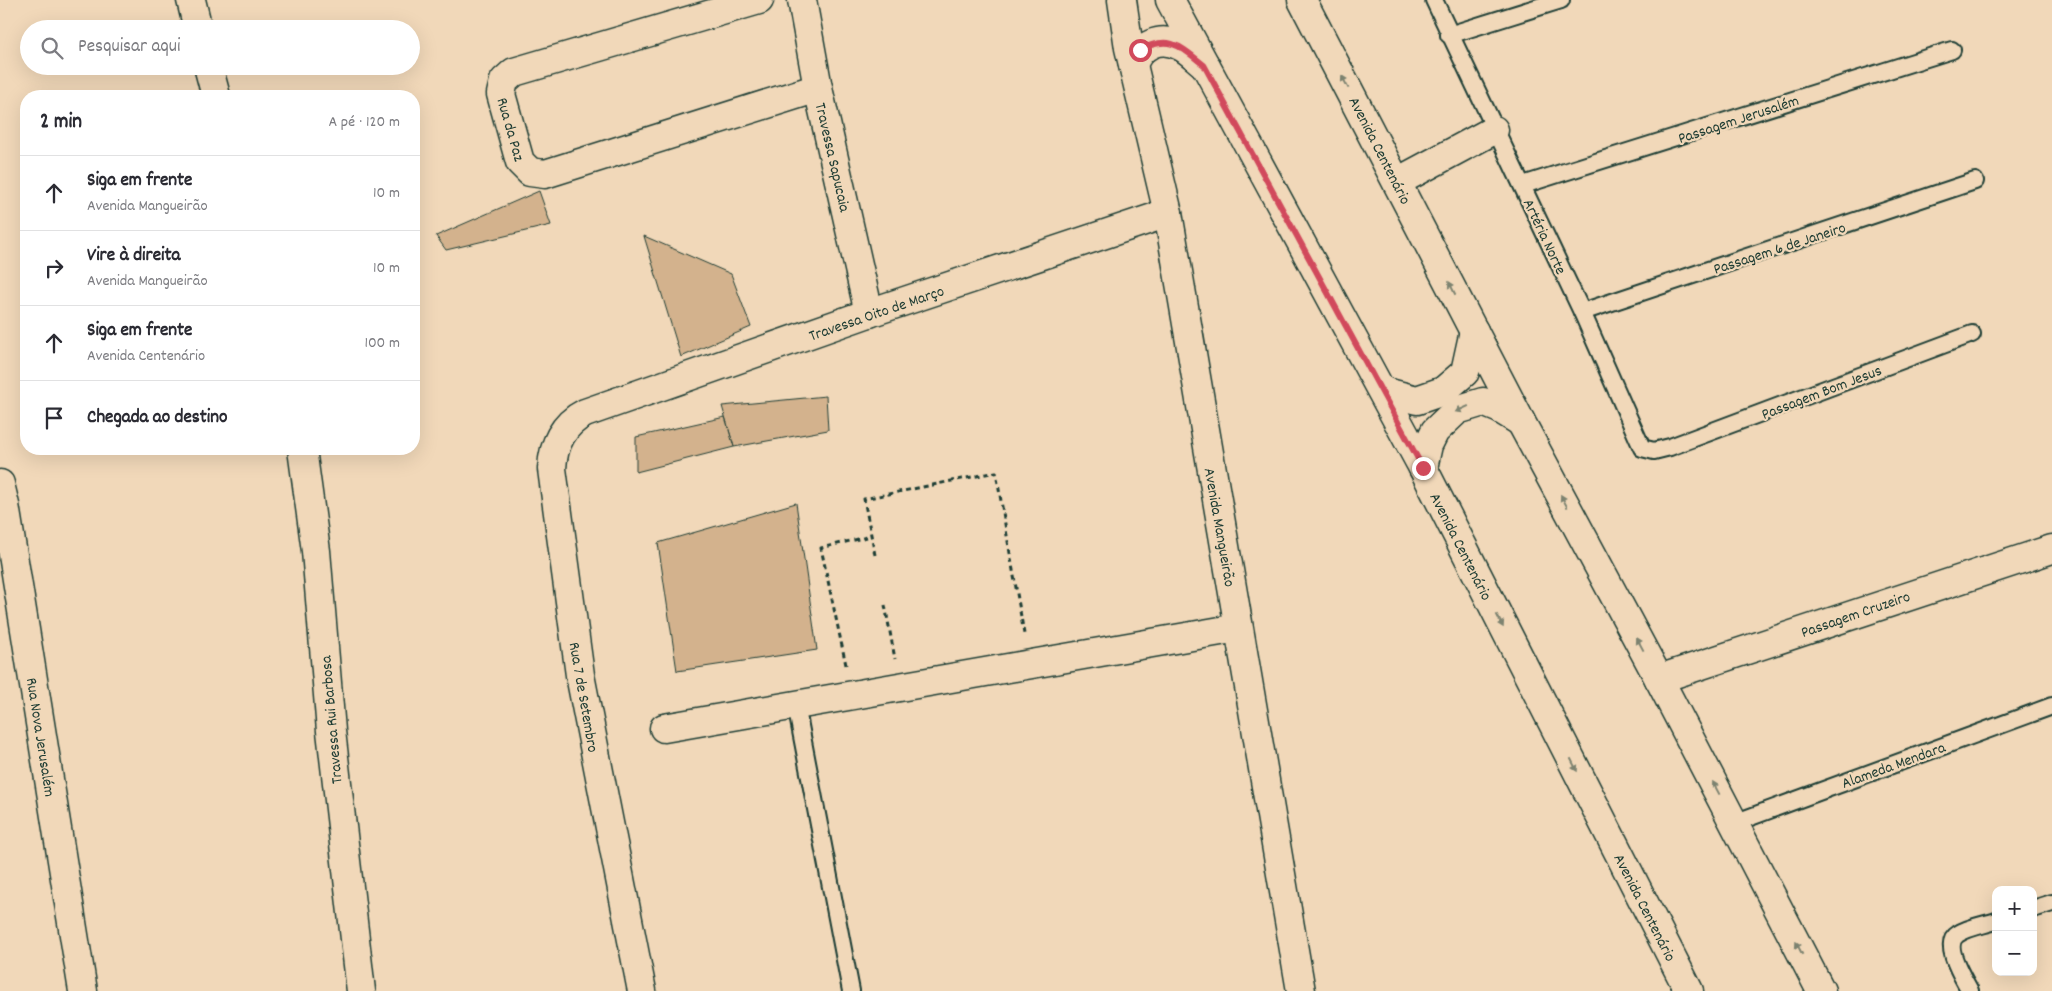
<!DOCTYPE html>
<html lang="pt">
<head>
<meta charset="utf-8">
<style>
  :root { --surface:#fff; --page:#f2f2f3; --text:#2b2b33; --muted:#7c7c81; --line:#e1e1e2 }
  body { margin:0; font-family:Dekko,sans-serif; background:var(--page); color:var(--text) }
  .controls { position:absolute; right:15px; bottom:15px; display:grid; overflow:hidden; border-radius:10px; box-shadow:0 5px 20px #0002 }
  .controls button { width:45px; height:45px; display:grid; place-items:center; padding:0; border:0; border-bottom:1px solid var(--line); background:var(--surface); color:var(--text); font:25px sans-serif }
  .stop { position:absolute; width:15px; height:15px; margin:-11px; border:4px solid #d1495b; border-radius:50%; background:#fff }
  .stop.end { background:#d1495b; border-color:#fff; box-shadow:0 1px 5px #0008 }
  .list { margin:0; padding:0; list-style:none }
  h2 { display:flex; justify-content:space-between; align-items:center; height:65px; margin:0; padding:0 20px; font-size:21px }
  h2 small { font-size:16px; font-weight:400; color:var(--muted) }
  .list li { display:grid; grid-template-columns:32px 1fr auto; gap:15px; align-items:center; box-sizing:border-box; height:75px; padding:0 20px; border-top:1px solid var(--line) }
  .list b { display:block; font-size:19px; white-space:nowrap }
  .list p { margin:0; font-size:16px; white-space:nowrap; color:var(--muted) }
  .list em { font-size:16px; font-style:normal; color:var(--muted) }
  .icon { flex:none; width:28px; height:28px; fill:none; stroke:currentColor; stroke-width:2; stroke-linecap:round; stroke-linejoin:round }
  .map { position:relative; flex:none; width:2052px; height:991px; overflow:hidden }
  .search { position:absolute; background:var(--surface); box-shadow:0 5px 20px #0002; left:20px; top:20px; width:400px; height:55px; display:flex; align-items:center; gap:12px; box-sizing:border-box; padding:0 18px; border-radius:28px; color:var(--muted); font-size:19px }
  .panel { position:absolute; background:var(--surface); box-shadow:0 5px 20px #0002; left:20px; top:90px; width:400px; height:365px; border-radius:20px }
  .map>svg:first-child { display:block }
  .building { fill:#d3b28d; stroke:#1f3d34 }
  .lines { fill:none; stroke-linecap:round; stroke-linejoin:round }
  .lane-casing { stroke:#1f3d34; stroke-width:20 }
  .street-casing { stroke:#1f3d34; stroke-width:31 }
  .secondary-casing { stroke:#1f3d34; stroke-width:31 }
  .primary-casing { stroke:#1f3d34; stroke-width:31 }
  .path { stroke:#1f3d34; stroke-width:3; stroke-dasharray:5 4; stroke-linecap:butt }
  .lane { stroke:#f1d8b9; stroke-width:16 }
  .street { stroke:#f1d8b9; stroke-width:28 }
  .secondary { stroke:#f1d8b9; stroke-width:28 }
  .primary { stroke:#f1d8b9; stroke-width:28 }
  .oneway { fill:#7d8370 }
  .route { stroke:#d1495b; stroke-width:6 }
  .labels { text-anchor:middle; stroke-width:4.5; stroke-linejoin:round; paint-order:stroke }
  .street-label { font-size:16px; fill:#1f3d34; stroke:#f1d8b9 }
</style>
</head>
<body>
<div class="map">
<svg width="2052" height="991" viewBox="0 0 2052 991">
  <rect width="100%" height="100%" fill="#f1d8b9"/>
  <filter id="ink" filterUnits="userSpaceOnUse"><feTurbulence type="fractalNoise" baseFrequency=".02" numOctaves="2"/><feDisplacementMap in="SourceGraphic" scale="10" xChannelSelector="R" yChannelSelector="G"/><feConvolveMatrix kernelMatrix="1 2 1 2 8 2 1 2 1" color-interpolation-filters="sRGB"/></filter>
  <g filter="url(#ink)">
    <g class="building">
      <path d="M539 191 551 225 446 250 436 236Z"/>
      <path d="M644 236 731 274 751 327 681 357Z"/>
      <path d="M826 396 828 430 734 447 722 406Z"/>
      <path d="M725 417 734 447 636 472V437Z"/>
      <path d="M796 503 817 650 677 671 658 543Z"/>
    </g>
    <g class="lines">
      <g class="lane-casing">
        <g id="lane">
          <path d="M1434 0 1582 312 1642 448 1654 451 1670 447 1972 334"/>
          <path d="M1449 35 1561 0"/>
          <path d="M1523 185 1952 50"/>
          <path d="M1582 312 1975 181"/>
          <path d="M796 705 851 991"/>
          <path d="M1734 823 2052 706"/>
          <path d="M2033 909 2052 903"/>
          <path d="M1970 991C1964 979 1941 944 1958 934 1968 927 1984 925 1996 921"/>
        </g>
      </g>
      <g class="street-casing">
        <g id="street">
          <path d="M191 0 198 29"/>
          <path d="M759 0 514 72 504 81 501 94 520 162 530 172 545 174 818 88"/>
          <path d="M802 0 818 88 869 313"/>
          <path d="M208 66 216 96"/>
          <path d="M1397 182 1494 130"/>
          <path d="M302 449 316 551 331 731 361 991"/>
          <path d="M0 484 5 505 83 991"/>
          <path d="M1659 679 2052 549"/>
          <path d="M664 728 1238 628"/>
          <path d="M642 991 580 675 552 469C553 445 563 424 585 413L869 313 1168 213"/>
        </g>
      </g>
      <g class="secondary-casing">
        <g id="secondary">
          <path d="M1122 0 1129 48 1168 213 1301 991"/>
          <path d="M1133 65C1140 45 1160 35 1180 46 1189 50 1197 59 1205 65"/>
        </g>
      </g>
      <g class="primary-casing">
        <g id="primary">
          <path d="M1170 0 1423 468 1689 991"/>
          <path d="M1302 0 1521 422 1659 679 1821 991"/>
          <path d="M1382 391 1417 400 1443 391 1465 372 1474 331"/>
          <path d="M1423 468 1428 445 1435 431 1457 410 1483 402 1500 409 1521 422"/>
        </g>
      </g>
      <g class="path">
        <path d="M875 555 864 499 996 472 1024 634"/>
        <path d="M885 605 895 659"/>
        <path d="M846 665 821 548 871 536"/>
      </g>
      <use href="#lane" class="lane"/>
      <use href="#street" class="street"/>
      <use href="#secondary" class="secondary"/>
      <use href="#primary" class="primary"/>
    </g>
    <defs><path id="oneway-solid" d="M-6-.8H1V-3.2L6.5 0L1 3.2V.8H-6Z" transform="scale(1.25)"/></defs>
    <g class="oneway">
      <use href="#oneway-solid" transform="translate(1345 82) rotate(-118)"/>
      <use href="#oneway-solid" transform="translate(1452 288) rotate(-117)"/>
      <use href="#oneway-solid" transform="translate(1462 409) rotate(156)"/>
      <use href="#oneway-solid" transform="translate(1564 501) rotate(-118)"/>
      <use href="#oneway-solid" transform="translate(1500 621) rotate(63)"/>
      <use href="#oneway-solid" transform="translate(1640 644) rotate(-118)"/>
      <use href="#oneway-solid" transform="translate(1574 765) rotate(63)"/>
      <use href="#oneway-solid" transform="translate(1716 788) rotate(-118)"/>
      <use href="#oneway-solid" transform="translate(1799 948) rotate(-117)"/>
    </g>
  </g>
  <g class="lines" filter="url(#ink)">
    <path class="route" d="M1140 50C1170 34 1181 47 1204 65L1423 468"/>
  </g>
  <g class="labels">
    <g class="street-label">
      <text transform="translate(1738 118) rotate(-18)" y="6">Passagem Jerusalém</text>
      <text transform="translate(512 129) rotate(74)" y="6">Rua da Paz</text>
      <text transform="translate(1381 150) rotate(63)" y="6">Avenida Centenário</text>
      <text transform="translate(834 157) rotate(77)" y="6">Travessa Sapucaia</text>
      <text transform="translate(1546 236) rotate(65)" y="6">Artéria Norte</text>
      <text transform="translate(1779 247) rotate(-18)" y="6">Passagem 6 de Janeiro</text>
      <text transform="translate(876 312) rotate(-19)" y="6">Travessa Oito de Março</text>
      <text transform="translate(1821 391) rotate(-21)" y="6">Passagem Bom Jesus</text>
      <text transform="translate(1221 527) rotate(80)" y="6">Avenida Mangueirão</text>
      <text transform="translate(1462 546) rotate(63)" y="6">Avenida Centenário</text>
      <text transform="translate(1855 613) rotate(-19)" y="6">Passagem Cruzeiro</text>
      <text transform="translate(585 697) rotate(80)" y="6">Rua 7 de Setembro</text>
      <text transform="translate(330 720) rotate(-95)" y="6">Travessa Rui Barbosa</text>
      <text transform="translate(42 737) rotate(81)" y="6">Rua Nova Jerusalém</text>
      <text transform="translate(1893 764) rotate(-20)" y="6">Alameda Mendara</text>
      <text transform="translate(1646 907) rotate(63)" y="6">Avenida Centenário</text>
    </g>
  </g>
</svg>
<div class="controls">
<button>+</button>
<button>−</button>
</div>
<div class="stop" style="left:1140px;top:50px"></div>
<div class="stop end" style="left:1423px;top:468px"></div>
<div class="search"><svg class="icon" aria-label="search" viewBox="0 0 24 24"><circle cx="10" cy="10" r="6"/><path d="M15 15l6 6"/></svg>Pesquisar aqui</div>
<section class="panel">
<h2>2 min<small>A pé · 120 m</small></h2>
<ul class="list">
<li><svg class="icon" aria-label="ahead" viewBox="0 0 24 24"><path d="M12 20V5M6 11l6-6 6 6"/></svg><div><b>Siga em frente</b><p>Avenida Mangueirão</p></div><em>10 m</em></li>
<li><svg class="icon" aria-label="right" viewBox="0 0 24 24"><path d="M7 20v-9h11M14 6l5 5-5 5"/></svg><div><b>Vire à direita</b><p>Avenida Mangueirão</p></div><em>10 m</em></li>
<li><svg class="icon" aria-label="ahead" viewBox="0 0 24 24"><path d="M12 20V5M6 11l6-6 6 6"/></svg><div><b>Siga em frente</b><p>Avenida Centenário</p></div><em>100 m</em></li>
<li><svg class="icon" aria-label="arrive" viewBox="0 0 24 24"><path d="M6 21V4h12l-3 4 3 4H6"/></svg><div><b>Chegada ao destino</b></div></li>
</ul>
</section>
</div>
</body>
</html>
